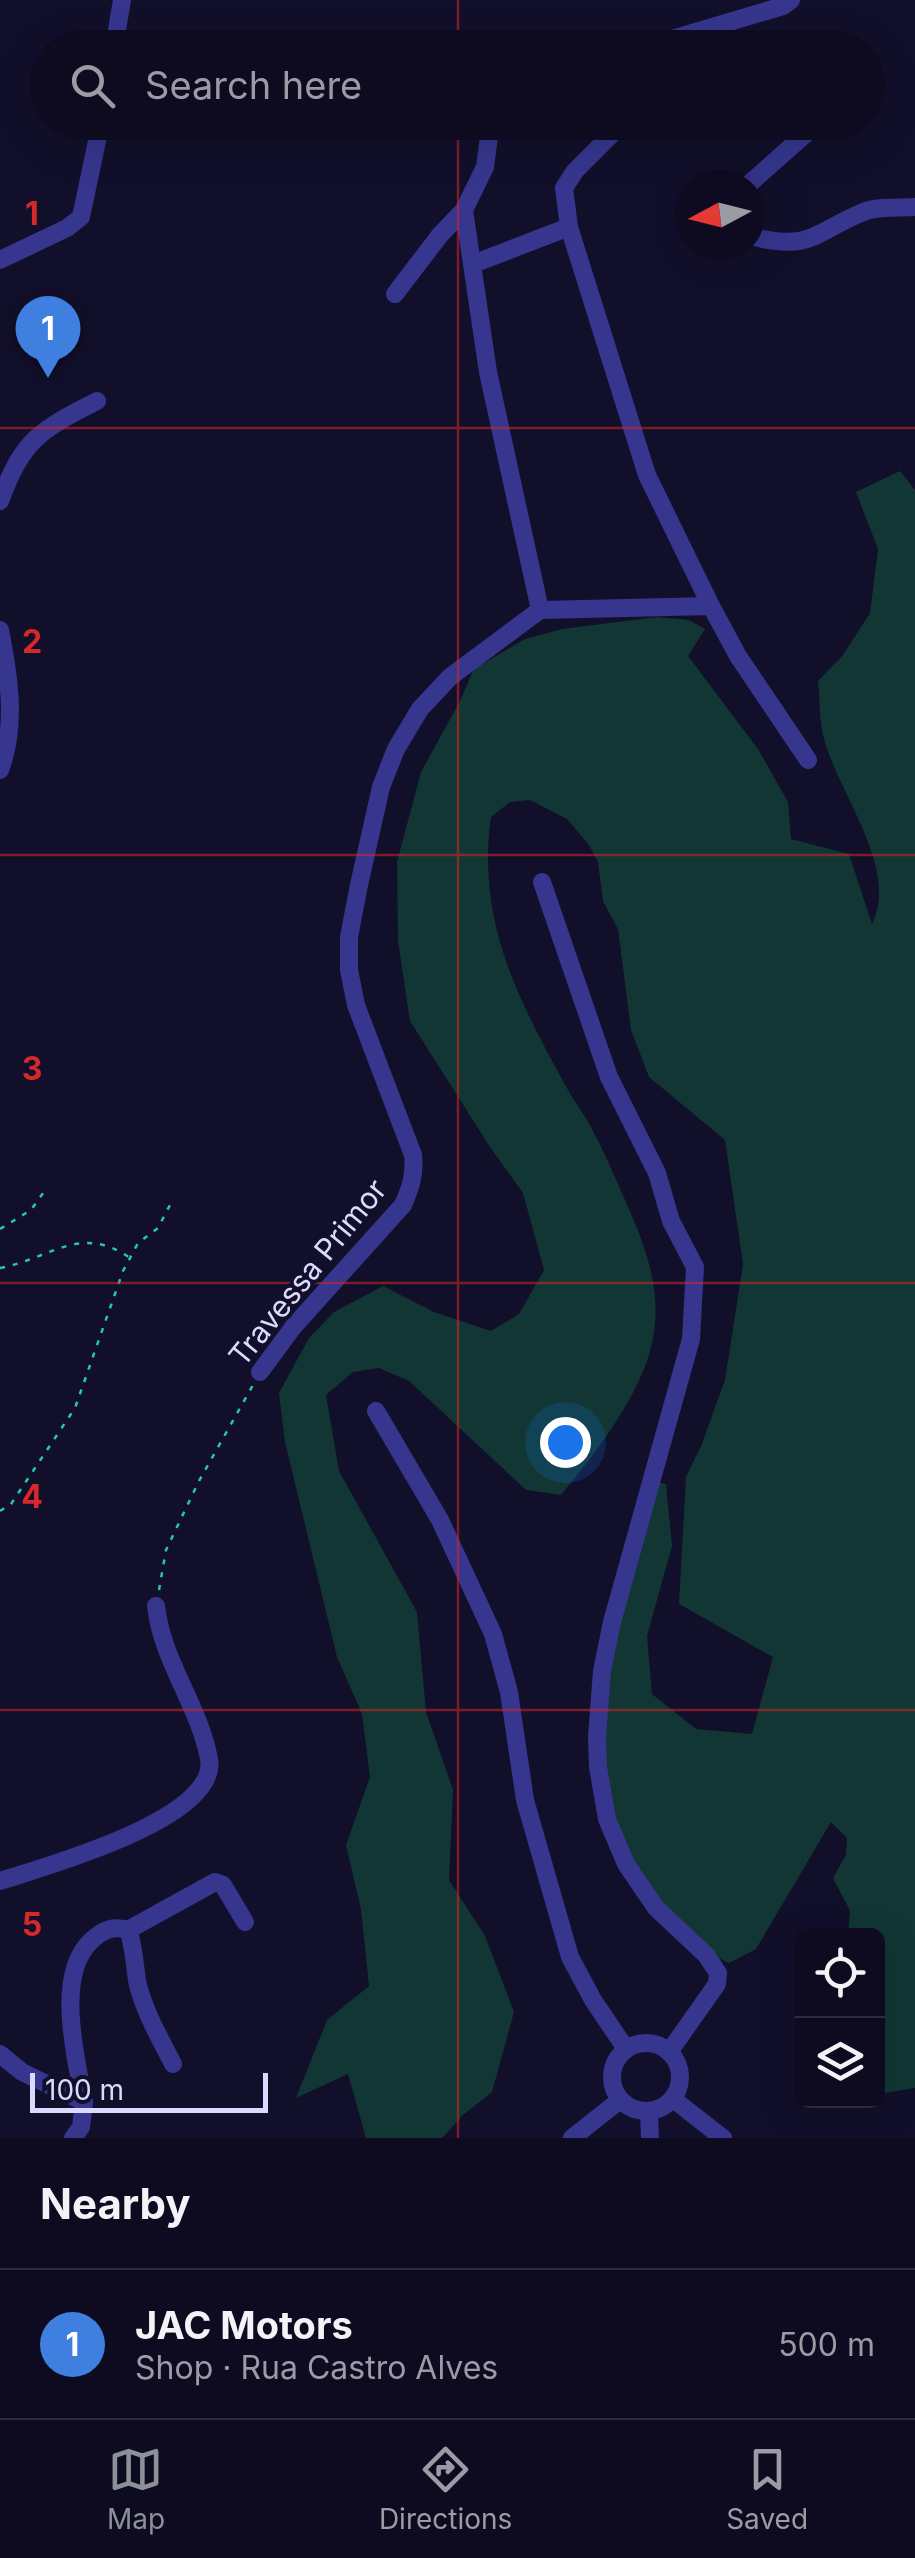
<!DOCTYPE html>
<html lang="en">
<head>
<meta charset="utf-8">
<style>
  :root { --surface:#0e0b20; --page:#171429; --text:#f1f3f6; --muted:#9b9ba5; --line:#2e2b3e; --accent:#8c9099 }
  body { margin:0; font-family:Inter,sans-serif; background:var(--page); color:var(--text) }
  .controls { position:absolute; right:30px; bottom:30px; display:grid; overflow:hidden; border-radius:15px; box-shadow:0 10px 40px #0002 }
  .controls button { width:90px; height:90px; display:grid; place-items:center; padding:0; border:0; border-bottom:2px solid var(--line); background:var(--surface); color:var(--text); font:50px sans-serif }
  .compass { position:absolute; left:675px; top:170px; width:90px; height:90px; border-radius:50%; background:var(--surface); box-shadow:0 10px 40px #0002; rotate:263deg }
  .scale { position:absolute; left:30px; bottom:25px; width:238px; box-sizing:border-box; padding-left:10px; border:5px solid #dcd9ff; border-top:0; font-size:28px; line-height:35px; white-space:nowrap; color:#dcd9ff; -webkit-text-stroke:8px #120f2b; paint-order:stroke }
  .you { position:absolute; left:565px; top:1442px; width:35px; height:35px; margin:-25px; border:8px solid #fff; border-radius:50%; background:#1a73e8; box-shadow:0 0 0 15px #1a73e833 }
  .badge { display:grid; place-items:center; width:65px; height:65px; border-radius:50%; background:var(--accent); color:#fff; font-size:32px; font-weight:700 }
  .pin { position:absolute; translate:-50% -82px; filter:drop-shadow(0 2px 5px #0008) }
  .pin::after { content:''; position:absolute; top:52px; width:35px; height:30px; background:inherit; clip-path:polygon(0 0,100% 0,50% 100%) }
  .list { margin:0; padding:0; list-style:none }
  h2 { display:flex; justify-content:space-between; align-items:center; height:130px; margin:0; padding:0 40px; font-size:42px }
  h2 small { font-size:32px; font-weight:400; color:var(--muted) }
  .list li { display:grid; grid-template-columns:65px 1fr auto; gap:30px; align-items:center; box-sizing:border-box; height:150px; padding:0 40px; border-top:2px solid var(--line) }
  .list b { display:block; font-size:38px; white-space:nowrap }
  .list p { margin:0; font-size:32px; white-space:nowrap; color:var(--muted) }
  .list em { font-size:32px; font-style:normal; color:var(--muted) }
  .icon { flex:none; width:55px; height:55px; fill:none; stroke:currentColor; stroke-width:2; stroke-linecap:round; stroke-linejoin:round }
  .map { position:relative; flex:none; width:915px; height:2138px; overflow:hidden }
  .search { position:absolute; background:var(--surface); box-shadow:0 10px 40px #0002; left:30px; right:30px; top:30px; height:110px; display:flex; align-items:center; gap:25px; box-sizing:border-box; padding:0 35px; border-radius:55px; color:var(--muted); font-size:38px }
  .sheet { height:280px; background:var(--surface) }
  nav { display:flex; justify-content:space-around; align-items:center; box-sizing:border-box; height:140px; border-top:2px solid var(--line); background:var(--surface); font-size:28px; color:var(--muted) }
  nav a { display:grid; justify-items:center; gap:5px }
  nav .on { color:var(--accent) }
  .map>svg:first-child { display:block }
  .green { fill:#113633 }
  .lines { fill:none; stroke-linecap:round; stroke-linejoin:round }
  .path { stroke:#26c6b6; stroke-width:2.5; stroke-dasharray:5 8; stroke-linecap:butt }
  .minor { stroke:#36368e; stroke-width:18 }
  .grid { fill:none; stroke:#d62828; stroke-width:2.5; stroke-opacity:0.55 }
  .labels { text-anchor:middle; stroke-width:8; stroke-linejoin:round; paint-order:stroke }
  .street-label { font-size:30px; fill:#dcd9ff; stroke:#120f2b }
  .grid-label { font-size:32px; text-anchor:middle; font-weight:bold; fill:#d62828; stroke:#120f2b; stroke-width:8; stroke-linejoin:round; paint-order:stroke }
</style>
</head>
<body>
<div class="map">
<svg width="915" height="2138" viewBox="0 0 915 2138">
  <rect width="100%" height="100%" fill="#120f2b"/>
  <path class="green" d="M900 471 915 490V2088L878 2094V1936L848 1935 850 1911 833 1878 846 1855 847 1838 831 1822 756 1949 729 1963 712 1955 661 1911 615 1836 598 1730 617 1624 656 1482 666 1484 672 1546 647 1636 652 1694 696 1729 752 1734 773 1657 679 1604 686 1477 701 1446 725 1380 743 1264 725 1140 649 1077 631 1030 618 929 603 901 598 862 589 845 567 819 530 800 510 802 491 817C476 922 519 1001 568 1090 575 1103 585 1115 592 1129 603 1149 612 1171 621 1191 642 1237 663 1287 653 1338 644 1391 595 1454 561 1495L526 1490 409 1381 379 1368 353 1372 326 1395 339 1471 417 1612 426 1712 453 1790 449 1880 485 1936 514 2012 492 2092 463 2115 442 2138H366L348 2074 296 2098 327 2020 369 1986 361 1909 346 1845 370 1777 362 1714 337 1657 285 1442 279 1393 309 1338 334 1312 383 1286 434 1312 491 1331 519 1314 544 1270 523 1193 490 1147 410 1021 398 941 397 862 421 772 460 701 474 669 525 639 562 629 657 617 689 620 705 629 688 656 758 749 788 802 791 839 849 854 872 924C900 867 836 791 823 735 819 718 820 698 818 681L843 655 870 613 878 549 856 492Z"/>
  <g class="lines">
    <g class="path">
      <path d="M0 1229 31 1210 46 1189"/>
      <path d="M0 1268C50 1259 80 1223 130 1258"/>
      <path d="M0 1511 11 1504 75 1408 123 1271 138 1243 158 1228 172 1201"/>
      <path d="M159 1590 166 1550 199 1481 253 1385"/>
    </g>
    <g class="minor">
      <path d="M114 48 122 0"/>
      <path d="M642 48 783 6 791 0"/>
      <path d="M452 122 490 129 493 122"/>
      <path d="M624 122 575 171 564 188 569 227 647 475 711 606"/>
      <path d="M490 129 485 167 464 210 488 372 540 610"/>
      <path d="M748 185 819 122"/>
      <path d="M750 229 758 238C811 250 816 232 861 213 876 206 898 208 915 207"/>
      <path d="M0 260 67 228 81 217 101 122"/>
      <path d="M473 264 569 227"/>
      <path d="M395 294 440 235 464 210"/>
      <path d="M0 501C23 439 40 430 97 401"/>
      <path d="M0 630C9 676 17 725 0 770"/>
      <path d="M542 882 609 1077 657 1173 671 1221 695 1267 691 1339 612 1622 602 1671 597 1737 598 1767 607 1819 626 1864 656 1908 706 1955 718 1973 717 1984 669 2052"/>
      <path d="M260 1372 294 1326 403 1205C411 1187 415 1174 413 1155L356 1005 349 970V937L359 885 381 787 396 749 420 709 450 677 540 610 711 606 738 656 808 760"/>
      <path d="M376 1411 440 1520 493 1634 509 1692 525 1800 570 1957 593 2000 626 2049"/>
      <path d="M0 1881C43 1867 220 1819 209 1759 199 1705 162 1661 156 1606"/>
      <path d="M128 1930 215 1882 223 1885 245 1922"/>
      <circle cx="646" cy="2077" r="34"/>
      <path d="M0 2054 22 2072 84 2102C76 2058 54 1974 92 1940 104 1929 113 1926 128 1930 135 1948 134 1967 138 1985 145 2013 160 2038 173 2064"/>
      <path d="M673 2099 723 2138"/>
      <path d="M649 2112 650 2138"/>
      <path d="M73 2138 81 2127 84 2102"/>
      <path d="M572 2138 620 2100"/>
    </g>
  </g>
  <path class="grid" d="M458 0V48M458 122V2138M0 428H915M0 855H915M0 1283H915M0 1710H915"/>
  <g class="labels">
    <g class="street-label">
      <text transform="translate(308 1273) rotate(-51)" y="10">Travessa Primor</text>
    </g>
  </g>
  <g class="grid-label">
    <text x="32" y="225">1</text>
    <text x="32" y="653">2</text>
    <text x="32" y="1080">3</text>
    <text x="32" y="1508">4</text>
    <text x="32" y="1936">5</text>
  </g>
</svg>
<div class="controls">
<button><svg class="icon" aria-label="locate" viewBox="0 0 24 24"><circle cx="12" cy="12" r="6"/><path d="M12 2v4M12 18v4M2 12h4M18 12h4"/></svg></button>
<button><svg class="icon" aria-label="layers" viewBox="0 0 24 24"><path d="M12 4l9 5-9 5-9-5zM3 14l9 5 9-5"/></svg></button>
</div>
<svg class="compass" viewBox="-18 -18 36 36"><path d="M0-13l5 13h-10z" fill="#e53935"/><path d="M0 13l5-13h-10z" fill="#9b9ba5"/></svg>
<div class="scale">100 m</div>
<div class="you"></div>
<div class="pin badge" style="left:48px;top:378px;background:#3f7fe0">1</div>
<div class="search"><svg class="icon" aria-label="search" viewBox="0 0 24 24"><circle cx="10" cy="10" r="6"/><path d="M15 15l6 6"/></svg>Search here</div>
</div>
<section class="sheet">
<h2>Nearby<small></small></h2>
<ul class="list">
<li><span class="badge" style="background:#3f7fe0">1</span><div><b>JAC Motors</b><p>Shop · Rua Castro Alves</p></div><em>500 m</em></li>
</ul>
</section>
<nav>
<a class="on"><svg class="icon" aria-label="map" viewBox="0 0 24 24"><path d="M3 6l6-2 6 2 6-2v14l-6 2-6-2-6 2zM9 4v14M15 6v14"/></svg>Map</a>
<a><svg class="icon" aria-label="directions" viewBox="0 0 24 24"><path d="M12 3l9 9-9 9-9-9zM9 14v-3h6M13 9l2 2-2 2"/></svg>Directions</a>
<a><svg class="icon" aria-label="saved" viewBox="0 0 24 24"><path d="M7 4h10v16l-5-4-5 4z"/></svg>Saved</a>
</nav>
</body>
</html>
